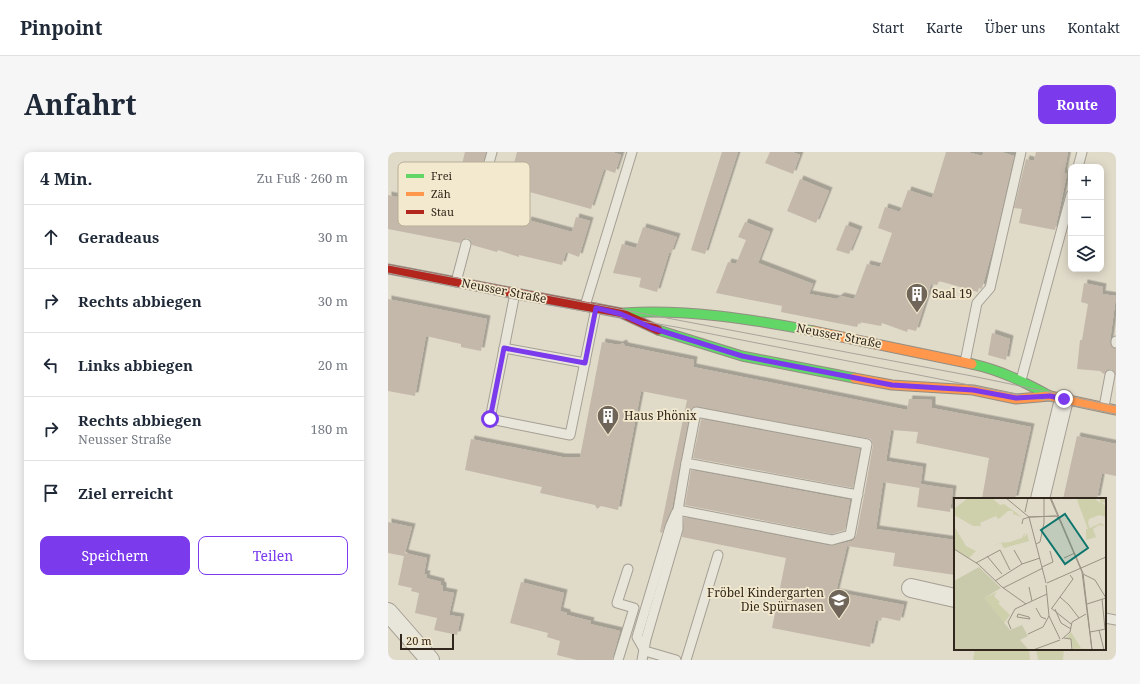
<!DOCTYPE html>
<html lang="de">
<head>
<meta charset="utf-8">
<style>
  :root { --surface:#fff; --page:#f6f6f7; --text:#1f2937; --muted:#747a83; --line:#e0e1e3; --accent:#7c3aed }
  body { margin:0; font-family:"Noto Serif",serif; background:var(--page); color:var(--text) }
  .controls { position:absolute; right:12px; top:12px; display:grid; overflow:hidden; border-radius:8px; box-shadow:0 2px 10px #0003 }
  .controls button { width:36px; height:36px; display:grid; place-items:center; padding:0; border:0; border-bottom:1px solid var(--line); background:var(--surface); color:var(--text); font:20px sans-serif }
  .scale { position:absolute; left:12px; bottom:10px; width:54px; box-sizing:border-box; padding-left:4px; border:2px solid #32271c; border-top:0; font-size:11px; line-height:14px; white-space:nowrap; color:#32271c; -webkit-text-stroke:3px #f2e9ce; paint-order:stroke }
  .stop { position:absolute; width:12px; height:12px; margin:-9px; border:3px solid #7c3aed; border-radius:50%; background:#fff }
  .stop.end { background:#7c3aed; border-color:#fff; box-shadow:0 1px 4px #0008 }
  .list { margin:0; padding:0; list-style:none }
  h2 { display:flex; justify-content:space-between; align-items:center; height:52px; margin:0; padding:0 16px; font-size:17px }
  h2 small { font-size:13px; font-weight:400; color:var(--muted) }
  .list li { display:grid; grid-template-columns:26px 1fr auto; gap:12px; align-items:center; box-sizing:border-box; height:64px; padding:0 16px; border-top:1px solid var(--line) }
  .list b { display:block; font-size:15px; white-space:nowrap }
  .list p { margin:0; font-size:13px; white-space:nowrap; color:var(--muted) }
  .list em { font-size:13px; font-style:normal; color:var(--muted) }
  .actions { display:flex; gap:8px; padding:12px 16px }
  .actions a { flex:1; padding:9px 0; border:1px solid var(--accent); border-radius:8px; text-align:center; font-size:14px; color:var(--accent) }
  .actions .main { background:var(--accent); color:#fff }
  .icon { flex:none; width:22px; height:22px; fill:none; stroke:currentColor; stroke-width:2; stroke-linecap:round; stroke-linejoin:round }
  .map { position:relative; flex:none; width:728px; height:508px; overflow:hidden; border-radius:8px }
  header { display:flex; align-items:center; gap:24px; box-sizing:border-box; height:56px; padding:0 20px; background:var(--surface); border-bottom:1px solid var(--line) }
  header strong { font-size:19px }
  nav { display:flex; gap:22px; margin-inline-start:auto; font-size:14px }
  .intro { display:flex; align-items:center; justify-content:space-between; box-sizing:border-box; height:96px; padding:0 24px }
  h1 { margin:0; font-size:28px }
  .button { padding:10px 18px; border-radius:8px; background:var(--accent); color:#fff; font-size:14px; font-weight:700 }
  main { display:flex; gap:24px; padding:0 24px }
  aside { flex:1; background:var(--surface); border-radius:8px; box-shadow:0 2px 10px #0003 }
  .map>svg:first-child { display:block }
  .green { fill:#ced0ac }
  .building { fill:#c4b8aa; filter:url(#shadow) }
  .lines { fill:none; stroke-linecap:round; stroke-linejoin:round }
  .lane-casing { stroke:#a59f93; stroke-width:11 }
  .street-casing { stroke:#a59f93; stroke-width:20 }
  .fast-casing { stroke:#948e83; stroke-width:11 }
  .slow-casing { stroke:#948e83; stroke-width:11 }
  .jam-casing { stroke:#948e83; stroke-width:11 }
  .lane { stroke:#e8e5db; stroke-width:9 }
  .street { stroke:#e8e5db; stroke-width:18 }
  .fast { stroke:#63d668; stroke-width:9 }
  .slow { stroke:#ff974d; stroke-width:9 }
  .jam { stroke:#b3261e; stroke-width:9 }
  .tram { stroke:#a8a49b; stroke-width:1 }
  .route { stroke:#7c3aed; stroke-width:5 }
  .labels { text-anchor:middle; stroke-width:3.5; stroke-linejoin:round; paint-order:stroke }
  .street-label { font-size:12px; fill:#32271c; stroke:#f2e9ce }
  .poi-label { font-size:12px; fill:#32271c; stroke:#f2e9ce; text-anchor:start }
  .inset-road { fill:none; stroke:#9a9284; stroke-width:1 }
  .view { fill:#0f766e; fill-opacity:0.15; stroke:#0f766e; stroke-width:2 }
  .inset-edge { fill:none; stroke:#32271c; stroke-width:2 }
  .key { fill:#f2e9ce; stroke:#b8af99; stroke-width:1 }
  .key-label { font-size:11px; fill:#32271c }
</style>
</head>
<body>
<header>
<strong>Pinpoint</strong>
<nav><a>Start</a><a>Karte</a><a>Über uns</a><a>Kontakt</a></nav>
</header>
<div class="intro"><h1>Anfahrt</h1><a class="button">Route</a></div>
<main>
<aside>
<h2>4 Min.<small>Zu Fuß · 260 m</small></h2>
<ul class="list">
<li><svg class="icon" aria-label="ahead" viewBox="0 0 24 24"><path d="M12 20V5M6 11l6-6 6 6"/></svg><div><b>Geradeaus</b></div><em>30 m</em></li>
<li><svg class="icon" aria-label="right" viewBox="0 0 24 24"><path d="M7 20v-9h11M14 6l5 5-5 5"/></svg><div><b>Rechts abbiegen</b></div><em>30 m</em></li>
<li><svg class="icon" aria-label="left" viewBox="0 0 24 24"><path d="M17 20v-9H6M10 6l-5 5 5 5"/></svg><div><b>Links abbiegen</b></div><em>20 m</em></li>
<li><svg class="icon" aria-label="right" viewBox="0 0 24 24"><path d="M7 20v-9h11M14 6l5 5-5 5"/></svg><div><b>Rechts abbiegen</b><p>Neusser Straße</p></div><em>180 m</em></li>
<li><svg class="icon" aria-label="arrive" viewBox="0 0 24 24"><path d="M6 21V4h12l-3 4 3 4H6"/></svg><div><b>Ziel erreicht</b></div></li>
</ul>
<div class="actions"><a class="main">Speichern</a><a>Teilen</a></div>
</aside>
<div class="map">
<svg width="728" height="508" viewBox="0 0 728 508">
  <defs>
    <filter id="shadow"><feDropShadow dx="3.5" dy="-3.5" stdDeviation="0" flood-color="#0004"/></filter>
  </defs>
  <rect width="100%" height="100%" fill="#e0dac9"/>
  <g class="green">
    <path d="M587 497H641L642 508H585Z"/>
    <path d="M648 497H676L675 508H650Z"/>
  </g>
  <g class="building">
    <path d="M77 0H98L93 17 74 12Z"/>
    <path d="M129 0H224L233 3 227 21 216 17 203 57 120 34Z"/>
    <path d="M334 0H350L317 102 303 98Z"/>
    <path d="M382 0H404L412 3 405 22 377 11Z"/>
    <path d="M558 0H579L594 4 596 0H613L626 4 606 92 594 136 591 135 590 140 551 129 549 133 543 132 528 179 520 177 519 180 494 171 493 174 471 170 469 175 393 160 394 154 328 141 340 110 348 112 358 88 350 85 357 70 382 80 370 111 425 132 421 142 449 147 453 144 466 147 479 112 492 115 504 81 490 76 497 55 512 60 520 38 544 46Z"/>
    <path d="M648 0H680L676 21 679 22 667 78 631 71 634 57 626 56 638 7 646 9Z"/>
    <path d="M412 27 441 39 428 71 399 59Z"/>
    <path d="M0 43 32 50 31 53 60 59 63 49 82 56 80 66 85 71 90 69 94 59 139 72 140 68 184 80 188 65 202 69 191 105 178 100 174 113 131 103V105L110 98 109 100 84 93 82 88 79 86 74 88 72 91 0 77Z"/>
    <path d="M458 73 471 78 461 102 448 98Z"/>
    <path d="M255 75 289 85 283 101H281L269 140 251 135 253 126 225 121 234 92 248 96Z"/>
    <path d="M696 131 715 135 714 142 728 144 722 189 723 194 728 197V224L726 219 723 217 716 222 712 219 689 217 692 188H694L700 152 693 150Z"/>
    <path d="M0 147 99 167 93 199 73 195V192L38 184 27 244 0 239Z"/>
    <path d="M604 181 622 187 618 208 600 203Z"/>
    <path d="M214 190 231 193 235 191 237 194 306 208 305 215 519 258 521 247 544 248V256L643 275 627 347H594L601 306 528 291 530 280 503 278 498 309 535 315 532 336 495 330 488 377 567 388V423L505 414 507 401 459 394 448 440 516 453 512 469 494 465 493 469 488 468 482 495 384 476 398 406 294 385 296 365 443 394 464 389 468 384 476 344 485 293 483 287 306 255 302 259 284 356 274 381 272 380 299 248 253 239 230 358 213 354 209 357 207 353 152 341 154 335 77 318 83 287 174 305H192Z"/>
    <path d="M313 267 472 297 465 336 305 306Z"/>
    <path d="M689 284 728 292V324L714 321 709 347H675Z"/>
    <path d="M303 318 462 348 457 378 444 382 297 353Z"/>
    <path d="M532 332 565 337 562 360 529 355Z"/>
    <path d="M0 370 24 375 17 401 39 406 36 422H39L38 426 53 430V433L55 434V439L66 441 61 463 73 465 69 483 46 478 49 466 27 461 31 441 23 439 24 436 10 433 16 404 0 401Z"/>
    <path d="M133 430 176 441 172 459 179 461V463L203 469 202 472 232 479 224 508H189L169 503 172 489 159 485 160 481 122 471Z"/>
  </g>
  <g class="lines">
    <g class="lane-casing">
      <g id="lane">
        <path d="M690 15 694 0"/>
        <path d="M86 65 104 0"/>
        <path d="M68 130 78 92"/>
        <path d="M127 141 102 267 182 283 208 156"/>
        <path d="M197 154 244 0"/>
        <path d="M728 191V189"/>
        <path d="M116 196 197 211"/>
        <path d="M577 210 589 151 602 136 633 0"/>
        <path d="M633 228 683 43"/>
        <path d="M716 255 722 223"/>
        <path d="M290 358 444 388 462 383 479 292 308 260 298 311 470 343"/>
        <path d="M717 466 728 468"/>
        <path d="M230 508 246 456 229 451 240 417"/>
        <path d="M254 508 258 487 290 377V358L298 311"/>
        <path d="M288 508 257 499 249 485 282 375 288 361"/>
        <path d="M298 508 330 403"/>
      </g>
    </g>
    <g class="street-casing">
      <g id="street">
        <path d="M652 347 676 247"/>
        <path d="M523 436 567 446"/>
        <path d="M0 460 42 508"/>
      </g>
    </g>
    <g class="fast-casing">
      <g id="fast">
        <path d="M236 161C300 157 363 167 425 179"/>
        <path d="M270 178 354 204 466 226"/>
        <path d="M584 212C612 218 636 230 662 244"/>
      </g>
    </g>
    <g class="slow-casing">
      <g id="slow">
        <path d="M425 179 584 212"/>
        <path d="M466 226 504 233 585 238 628 247 662 244 728 258"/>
      </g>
    </g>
    <g class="jam-casing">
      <path id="jam" d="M0 117 233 161 270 178"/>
    </g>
    <use href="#lane" class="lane"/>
    <use href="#street" class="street"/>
    <use href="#fast" class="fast"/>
    <use href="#slow" class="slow"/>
    <use href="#jam" class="jam"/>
    <g class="tram">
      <path d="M0 113 584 224 728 254"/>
      <path d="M0 121 126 147 288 175 728 262"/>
    </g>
  </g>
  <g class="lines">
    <path class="route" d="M102 267 116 196 197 211 208 156 233 162 264 176 354 204 504 233 585 238 628 246 662 244 676 247"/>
  </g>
  <defs>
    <g id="building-pin" transform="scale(1.15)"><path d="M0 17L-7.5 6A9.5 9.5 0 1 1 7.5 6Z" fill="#6f6659" stroke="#f2e9ce"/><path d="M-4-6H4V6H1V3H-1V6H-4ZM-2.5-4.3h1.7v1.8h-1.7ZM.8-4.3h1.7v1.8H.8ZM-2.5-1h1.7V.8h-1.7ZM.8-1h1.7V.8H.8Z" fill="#fff"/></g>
    <g id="school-pin" transform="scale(1.15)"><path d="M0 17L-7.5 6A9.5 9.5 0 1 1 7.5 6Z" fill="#6f6659" stroke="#f2e9ce"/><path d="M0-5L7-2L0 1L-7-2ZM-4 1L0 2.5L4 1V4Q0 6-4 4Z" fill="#fff"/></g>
  </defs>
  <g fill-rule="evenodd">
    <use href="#building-pin" x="529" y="142"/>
    <use href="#building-pin" x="220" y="264"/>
    <use href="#school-pin" x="451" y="448"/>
  </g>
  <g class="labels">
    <g class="street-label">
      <text transform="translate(116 139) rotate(11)" y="4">Neusser Straße</text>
      <text transform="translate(451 184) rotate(11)" y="4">Neusser Straße</text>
    </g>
    <g class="poi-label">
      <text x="544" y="146">Saal 19</text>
      <text x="236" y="268">Haus Phönix</text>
      <text x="436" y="445" text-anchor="end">Fröbel Kindergarten<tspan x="436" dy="14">Die Spürnasen</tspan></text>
    </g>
  </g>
  <g transform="translate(566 346)">
    <rect width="152" height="152" fill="#e0dac9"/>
    <path d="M14 0H41L40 2 46 7 50 6 68 19 59 16V13H54L46 20 44 21 42 18 26 25 27 28H19L0 17V11ZM128 0H140L146 5V0H151L152 5 147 4 152 8V19L145 17 135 21 134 25 136 30 147 25 151 28 145 27 139 31 142 39 132 42V31H134L123 2ZM0 28 12 48 22 53 15 60 0 51ZM71 34 70 40 73 35 75 43 50 50 47 45 36 49 46 45 56 44 68 40ZM43 94 40 98 46 104 44 105 56 117 50 125 29 100ZM117 134 127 150H136L119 151 117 141 112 140Z" fill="#ced0ac"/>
    <path d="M25 69 47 90 30 100 56 132 68 127 74 138 66 142 75 152H0V83Z" fill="#c9caac"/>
    <path class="inset-road" d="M52 0 75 19M96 0 128 74 138 152M97 0 129 75 138 152M71 14 74 0M75 19 92 85M75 19 104 18M68 26 69 21 76 19 102 18 105 21M152 42V55M82 46 86 44 90 25V0M0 51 24 66 48 89 72 106M60 52 68 66M33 58 48 76M110 60 121 55M22 65 46 52 56 72M88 69 99 64 96 53M129 76 141 82 152 100 133 106M41 83 68 66 86 60M93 85 152 59M92 87 95 118 106 141M75 89 78 103M49 90 89 70M106 99 115 107M148 101 151 131M115 107 125 120M82 110 87 119 92 121M97 110 117 126M98 110 119 81 116 77M101 111 107 125 117 131M64 116 75 119 76 121 63 119ZM57 131 54 124 61 111 93 96M145 132 150 152M136 134 152 131M74 136 89 129 95 118M110 140 117 141 118 152M108 141 116 134 118 124 132 116M79 152 106 142"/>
    <path class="view" d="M111 16 134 50 111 66 87 32Z"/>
    <rect width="152" height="152" class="inset-edge"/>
  </g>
  <rect x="10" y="10" width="132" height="64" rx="6" class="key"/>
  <rect x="18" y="22" width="18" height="4" fill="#63d668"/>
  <rect x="18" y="40" width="18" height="4" fill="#ff974d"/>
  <rect x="18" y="58" width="18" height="4" fill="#b3261e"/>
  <g class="key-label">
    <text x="43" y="28">Frei</text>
    <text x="43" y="46">Zäh</text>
    <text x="43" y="64">Stau</text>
  </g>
</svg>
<div class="controls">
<button>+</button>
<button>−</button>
<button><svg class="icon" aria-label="layers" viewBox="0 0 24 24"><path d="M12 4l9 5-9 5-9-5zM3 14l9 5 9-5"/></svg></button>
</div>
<div class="scale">20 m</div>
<div class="stop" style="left:102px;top:267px"></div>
<div class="stop end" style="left:676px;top:247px"></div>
</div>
</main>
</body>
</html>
